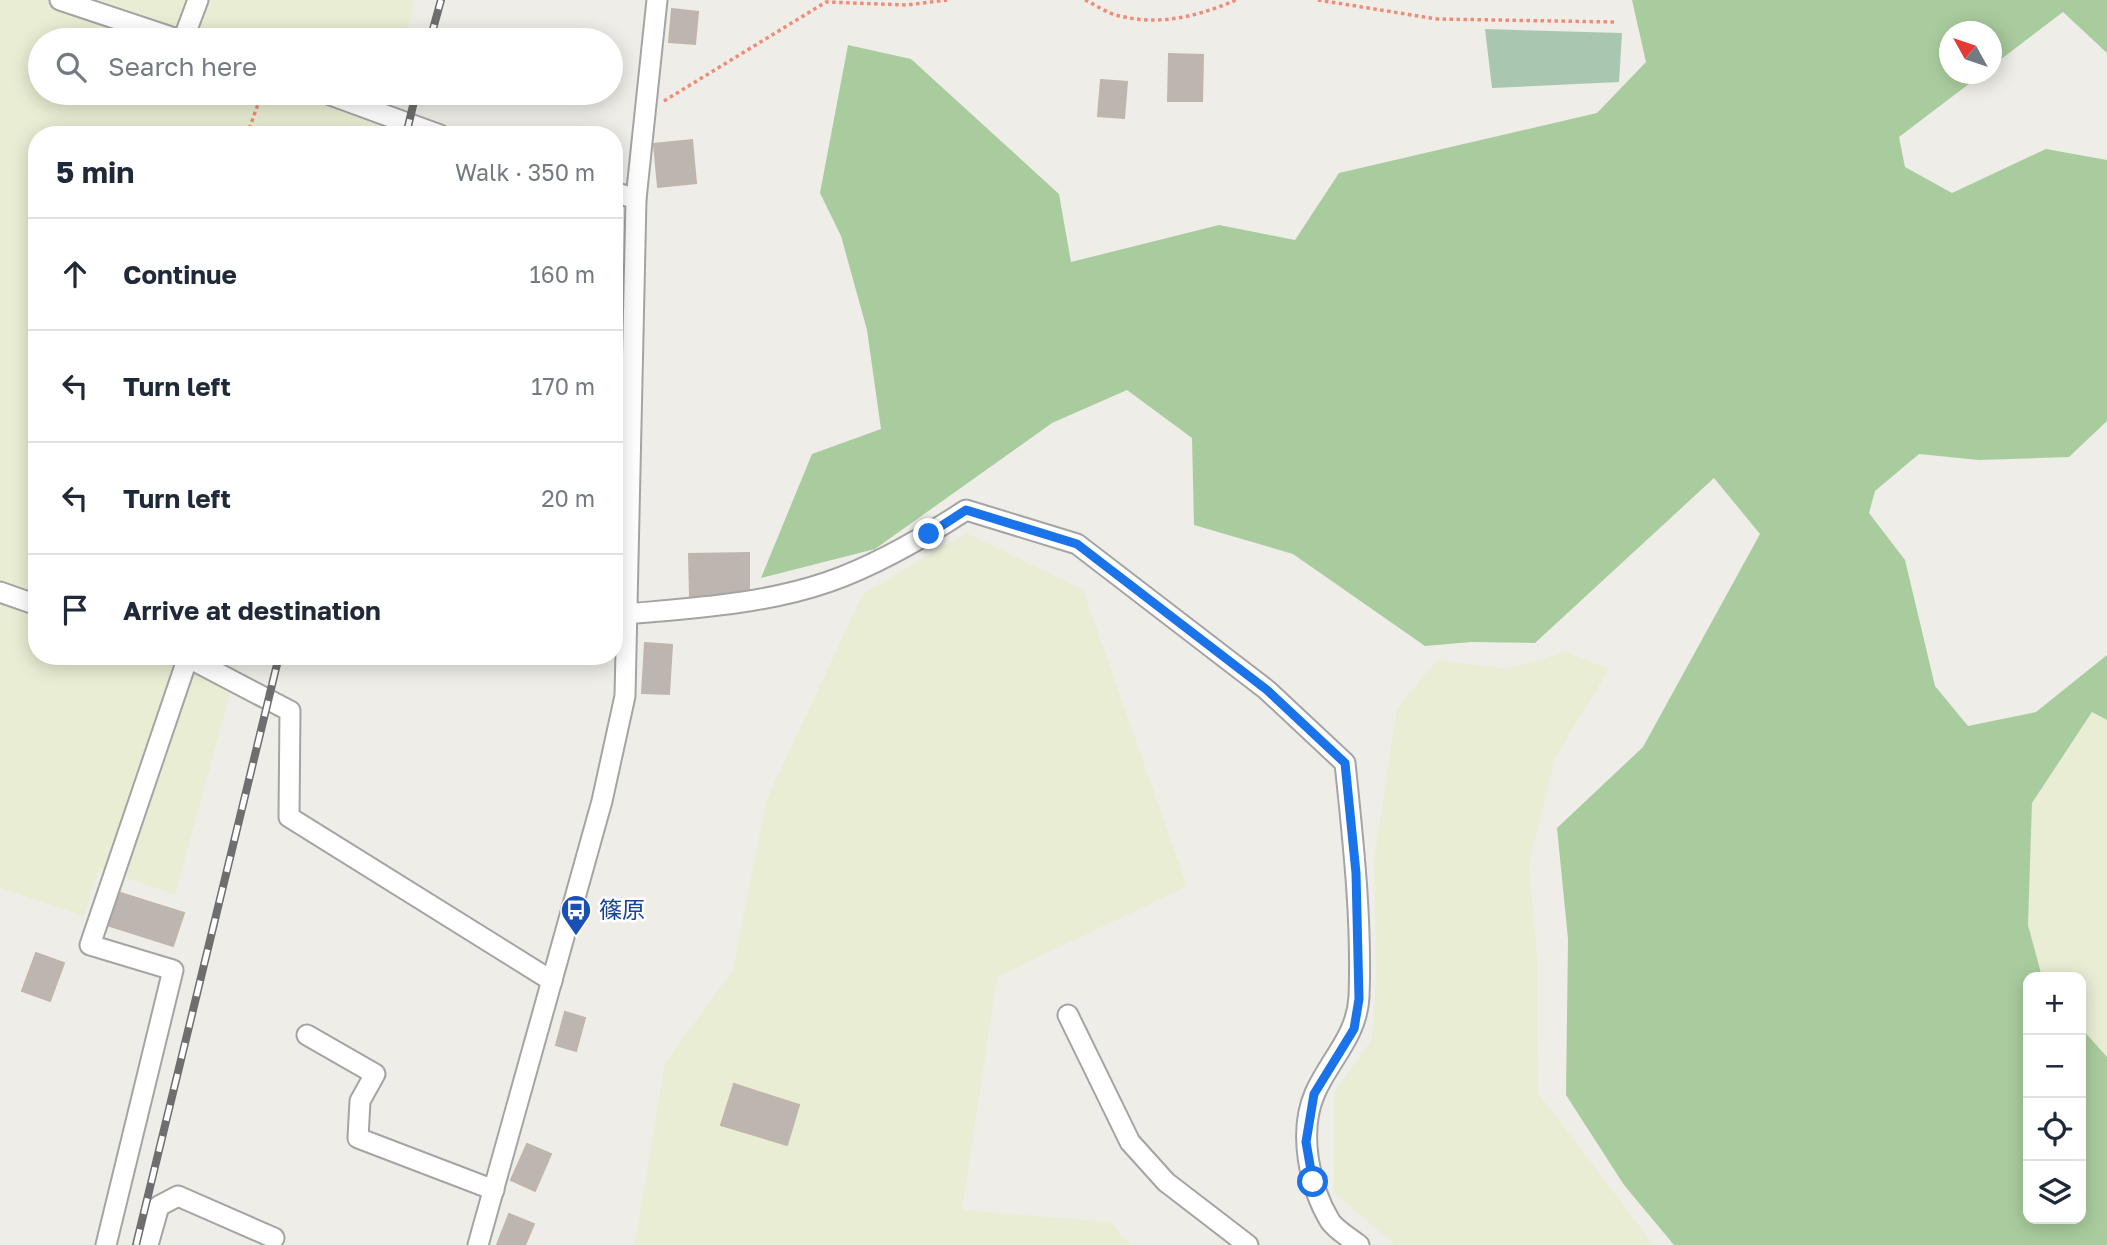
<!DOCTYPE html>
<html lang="en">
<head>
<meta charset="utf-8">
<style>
  :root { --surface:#fff; --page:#f2f2f3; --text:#1f2937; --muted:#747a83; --line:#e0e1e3 }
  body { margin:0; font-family:"Golos Text","Noto Sans JP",sans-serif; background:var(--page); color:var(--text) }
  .controls { position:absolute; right:21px; bottom:21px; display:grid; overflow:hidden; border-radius:14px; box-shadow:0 4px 18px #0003 }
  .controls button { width:63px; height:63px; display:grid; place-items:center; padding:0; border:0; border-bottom:2px solid var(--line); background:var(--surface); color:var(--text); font:35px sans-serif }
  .compass { position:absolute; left:1939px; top:21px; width:63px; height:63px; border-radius:50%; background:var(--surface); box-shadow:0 4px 18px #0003; rotate:310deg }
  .stop { position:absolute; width:21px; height:21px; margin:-16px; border:5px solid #1a73e8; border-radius:50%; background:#fff }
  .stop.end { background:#1a73e8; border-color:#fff; box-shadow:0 2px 7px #0008 }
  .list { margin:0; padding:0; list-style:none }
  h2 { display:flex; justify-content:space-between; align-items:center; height:91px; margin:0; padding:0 28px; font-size:30px }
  h2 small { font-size:23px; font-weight:400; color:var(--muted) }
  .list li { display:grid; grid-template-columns:46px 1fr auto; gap:21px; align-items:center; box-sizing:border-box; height:112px; padding:0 28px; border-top:2px solid var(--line) }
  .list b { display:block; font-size:26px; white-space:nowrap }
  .list em { font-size:23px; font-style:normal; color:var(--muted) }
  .icon { flex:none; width:38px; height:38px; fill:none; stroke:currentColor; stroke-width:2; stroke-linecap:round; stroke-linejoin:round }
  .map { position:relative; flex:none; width:2107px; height:1245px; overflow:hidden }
  .search { position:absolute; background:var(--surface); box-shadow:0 4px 18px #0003; left:28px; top:28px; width:595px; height:77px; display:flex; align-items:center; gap:18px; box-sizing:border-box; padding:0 24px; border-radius:38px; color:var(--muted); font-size:26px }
  .panel { position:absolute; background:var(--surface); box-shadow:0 4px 18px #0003; left:28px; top:126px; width:595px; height:539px; border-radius:28px }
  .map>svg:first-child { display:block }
  .farmland { fill:#e9edd3 }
  .forest { fill:#a9cc9e }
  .cemetery { fill:#a9c7b0 }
  .building { fill:#bdb6b0; stroke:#c0b5aa; stroke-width:2 }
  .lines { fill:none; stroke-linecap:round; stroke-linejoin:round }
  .minor-casing { stroke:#a4a4a4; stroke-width:23 }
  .path { stroke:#f08b77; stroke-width:3.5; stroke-dasharray:3.5 3.5; stroke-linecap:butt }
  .minor { stroke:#fff; stroke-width:19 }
  .rail-casing { stroke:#6e6e6e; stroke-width:8 }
  .rail { stroke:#fff; stroke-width:5; stroke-dasharray:16; stroke-linecap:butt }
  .route { stroke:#1a73e8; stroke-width:9 }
  .labels { text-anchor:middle; stroke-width:5; stroke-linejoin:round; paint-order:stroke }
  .transit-label { font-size:23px; fill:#164399; stroke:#fff; text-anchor:start }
</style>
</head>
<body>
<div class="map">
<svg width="2107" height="1245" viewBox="0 0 2107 1245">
  <rect width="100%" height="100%" fill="#efede7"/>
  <g class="farmland">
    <path d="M0 0H415L404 40H40V93H391L379 135H37V656H240L175 895 99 868 84 916 0 888Z"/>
    <path d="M966 533 1083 590 1187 886 997 977 962 1210 1110 1222 1131 1245H635L665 1063 733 970 766 801 863 594Z"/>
    <path d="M1566 652 1609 669 1555 758 1529 864 1537 957 1538 1093 1654 1245H1395L1334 1192V1093L1372 1039 1376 982 1374 861 1397 708 1437 660 1508 669Z"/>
    <path d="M2092 712 2107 720V1057L2081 1028V977H2042L2028 925 2032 803Z"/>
  </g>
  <path class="forest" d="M1632 0H2107V53L2063 12 1992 66V32H1950V74H1982L1899 137 1905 167 1952 193 2046 149 2107 160V421L2069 457 1979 460 1919 454 1875 491 1869 513 1905 560 1935 686 1968 726 2036 712 2107 655V720L2092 712 2032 803 2028 925 2042 977H2028V1219H2081V1028L2107 1057V1245H1674L1624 1185 1566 1095 1568 939 1557 828 1643 747 1760 534 1714 478 1535 643 1472 642 1425 646 1293 554 1194 525 1192 438 1127 390 1052 423 875 549 761 578 812 454 881 429 867 330 841 236 820 193 848 45 911 59 1059 194 1071 262 1219 225 1295 240 1339 173 1597 113 1646 62Z"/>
  <path class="cemetery" d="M1485 29 1622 33 1619 82 1492 88Z"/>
  <g class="building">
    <path d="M672 9 698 12 695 44 669 42Z"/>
    <path d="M1169 54 1203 55 1202 101H1168Z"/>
    <path d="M1101 80 1127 82 1124 118 1098 116Z"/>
    <path d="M692 140 696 183 658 187 654 144Z"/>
    <path d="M749 553V595L690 596 689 554Z"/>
    <path d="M645 643 672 645 669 694 642 693Z"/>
    <path d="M114 891 184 913 173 946 104 924Z"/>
    <path d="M36 953 64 963 50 1001 22 991Z"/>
    <path d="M565 1012 585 1018 576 1051 556 1045Z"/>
    <path d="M734 1084 799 1105 787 1145 721 1125Z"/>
    <path d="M527 1144 551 1154 535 1191 511 1180Z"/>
    <path d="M509 1214 534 1224 525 1245H497Z"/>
  </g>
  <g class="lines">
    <g class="minor-casing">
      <g id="minor">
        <path d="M60 0 180 40"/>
        <path d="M183 40 198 0"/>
        <path d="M325 93 440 135"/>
        <path d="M614 192 636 199"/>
        <path d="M0 592 37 605"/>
        <path d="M627 614C694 608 764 604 828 582 877 565 923 538 966 510L1077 544 1267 690 1345 763C1353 840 1362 919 1359 997 1357 1036 1330 1059 1315 1093 1298 1132 1309 1186 1330 1221 1336 1230 1350 1238 1359 1245"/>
        <path d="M185 656 290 711 289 817 552 981"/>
        <path d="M1068 1015 1130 1142 1166 1182 1248 1245"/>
        <path d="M307 1035 375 1074 360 1101 358 1138 494 1190"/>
        <path d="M106 1245 173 970 90 945 188 657"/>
        <path d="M148 1245 159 1206 178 1196 274 1238"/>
        <path d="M478 1245 602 801 625 696 636 199 657 0"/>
      </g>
    </g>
    <g class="path">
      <path d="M1085 0C1096 5 1108 14 1120 16 1160 26 1199 16 1236 0"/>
      <path d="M1318 0 1437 19 1615 22"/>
      <path d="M664 101 826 2 907 5 947 0"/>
      <path d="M247 135 262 93"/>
    </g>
    <use href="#minor" class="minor"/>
    <g class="rail-casing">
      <g id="rail">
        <path d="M430 40 441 0"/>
        <path d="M406 135 416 93"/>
        <path d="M136 1245 279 656"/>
      </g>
    </g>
    <use href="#rail" class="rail"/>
  </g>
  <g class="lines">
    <path class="route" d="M929 534 966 510 1077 544 1267 690 1345 763 1356 873 1359 999 1354 1029 1314 1094 1306 1142 1313 1182"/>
  </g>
  <defs>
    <g id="bus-pin" transform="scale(1.575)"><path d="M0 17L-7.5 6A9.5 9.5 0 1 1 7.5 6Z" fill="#1a4fb4" stroke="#fff"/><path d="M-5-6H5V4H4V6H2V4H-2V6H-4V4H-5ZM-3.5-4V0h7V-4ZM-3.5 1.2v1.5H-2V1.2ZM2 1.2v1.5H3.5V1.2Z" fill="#fff"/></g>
  </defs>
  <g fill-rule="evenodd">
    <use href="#bus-pin" x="576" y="910"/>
  </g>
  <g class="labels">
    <g class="transit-label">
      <text x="599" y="918">篠原</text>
    </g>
  </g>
</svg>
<div class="controls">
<button>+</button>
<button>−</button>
<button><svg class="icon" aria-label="locate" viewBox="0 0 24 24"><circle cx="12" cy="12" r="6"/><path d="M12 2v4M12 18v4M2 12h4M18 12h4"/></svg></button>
<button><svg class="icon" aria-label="layers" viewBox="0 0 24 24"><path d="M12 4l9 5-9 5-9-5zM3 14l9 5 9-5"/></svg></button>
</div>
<svg class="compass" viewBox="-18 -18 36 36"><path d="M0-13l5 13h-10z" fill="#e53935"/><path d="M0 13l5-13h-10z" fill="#747a83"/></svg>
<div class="stop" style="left:1313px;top:1182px"></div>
<div class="stop end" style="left:929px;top:534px"></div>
<div class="search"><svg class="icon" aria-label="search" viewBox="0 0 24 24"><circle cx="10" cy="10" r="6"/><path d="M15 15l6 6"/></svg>Search here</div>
<section class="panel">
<h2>5 min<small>Walk · 350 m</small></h2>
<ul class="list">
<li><svg class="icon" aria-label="ahead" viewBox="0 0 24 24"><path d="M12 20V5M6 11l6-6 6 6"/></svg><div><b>Continue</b></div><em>160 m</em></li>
<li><svg class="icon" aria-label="left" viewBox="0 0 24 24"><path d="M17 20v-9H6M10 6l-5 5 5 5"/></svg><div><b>Turn left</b></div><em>170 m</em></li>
<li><svg class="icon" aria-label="left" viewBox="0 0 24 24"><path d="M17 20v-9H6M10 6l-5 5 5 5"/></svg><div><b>Turn left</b></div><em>20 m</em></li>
<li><svg class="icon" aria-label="arrive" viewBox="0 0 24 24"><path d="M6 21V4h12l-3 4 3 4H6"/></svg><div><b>Arrive at destination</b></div></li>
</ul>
</section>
</div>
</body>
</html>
